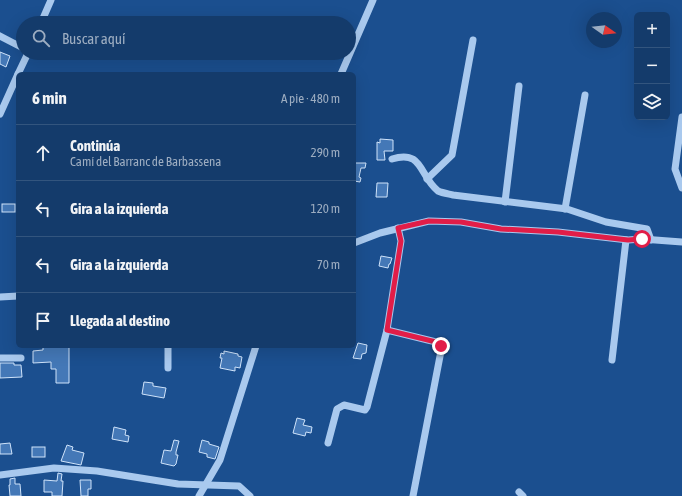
<!DOCTYPE html>
<html lang="es">
<head>
<meta charset="utf-8">
<style>
  :root { --surface:#143b6b; --page:#214673; --text:#f1f3f6; --muted:#9dadc1; --line:#33557e }
  body { margin:0; font-family:"Asap Condensed",sans-serif; background:var(--page); color:var(--text) }
  .controls { position:absolute; right:12px; top:12px; display:grid; overflow:hidden; border-radius:6px; box-shadow:0 4px 16px #0002 }
  .controls button { width:36px; height:36px; display:grid; place-items:center; padding:0; border:0; border-bottom:1px solid var(--line); background:var(--surface); color:var(--text); font:20px sans-serif }
  .compass { position:absolute; left:586px; top:12px; width:36px; height:36px; border-radius:50%; background:var(--surface); box-shadow:0 4px 16px #0002; rotate:104deg }
  .stop { position:absolute; width:12px; height:12px; margin:-9px; border:3px solid #e11d48; border-radius:50%; background:#fff }
  .stop.end { background:#e11d48; border-color:#fff; box-shadow:0 1px 4px #0008 }
  .list { margin:0; padding:0; list-style:none }
  h2 { display:flex; justify-content:space-between; align-items:center; height:52px; margin:0; padding:0 16px; font-size:17px }
  h2 small { font-size:13px; font-weight:400; color:var(--muted) }
  .list li { display:grid; grid-template-columns:26px 1fr auto; gap:12px; align-items:center; box-sizing:border-box; height:56px; padding:0 16px; border-top:1px solid var(--line) }
  .list b { display:block; font-size:15px; white-space:nowrap }
  .list p { margin:0; font-size:13px; white-space:nowrap; color:var(--muted) }
  .list em { font-size:13px; font-style:normal; color:var(--muted) }
  .icon { flex:none; width:22px; height:22px; fill:none; stroke:currentColor; stroke-width:2; stroke-linecap:round; stroke-linejoin:round }
  .map { position:relative; flex:none; width:682px; height:496px; overflow:hidden }
  .search { position:absolute; background:var(--surface); box-shadow:0 4px 16px #0002; left:16px; top:16px; width:340px; height:44px; display:flex; align-items:center; gap:10px; box-sizing:border-box; padding:0 14px; border-radius:22px; color:var(--muted); font-size:15px }
  .panel { position:absolute; background:var(--surface); box-shadow:0 4px 16px #0002; left:16px; top:72px; width:340px; height:276px; border-radius:6px }
  .map>svg:first-child { display:block }
  .building { fill:#4478b7; stroke:#cfe3fa }
  .lines { fill:none; stroke-linecap:round; stroke-linejoin:round }
  .minor { stroke:#a9c9ee; stroke-width:7 }
  .route { stroke:#e11d48; stroke-width:5 }
</style>
</head>
<body>
<div class="map">
<svg width="682" height="496" viewBox="0 0 682 496">
  <rect width="100%" height="100%" fill="#1b4f8f"/>
  <g class="building">
    <path d="M0 52 10 56 6 67 0 64Z"/>
    <path d="M380 139 393 140V151H384L385 160H377V142L380 143Z"/>
    <path d="M354 163H366L365 168H361L359 177 361 178 360 182 354 181Z"/>
    <path d="M377 183H388L387 197H376Z"/>
    <rect x="2" y="204" width="13" height="8"/>
    <path d="M381 256 392 258 390 264H389L388 268 379 266Z"/>
    <path d="M358 343 367 345 366 353 362 354 361 359 353 358Z"/>
    <path d="M43 346H69V383H56V369H51V362L33 363V351L43 350Z"/>
    <path d="M224 351 238 354V356L242 357 240 368 235 367V371L220 368 222 358H220L221 353 224 354Z"/>
    <path d="M0 363H14V365H21L22 377 0 378Z"/>
    <path d="M144 382 153 383V386L166 388 164 398 142 394Z"/>
    <path d="M297 418 305 420 303 425 312 427 311 433 306 432 305 436 293 433Z"/>
    <path d="M114 427 126 430 125 435 129 436 128 442 112 439Z"/>
    <path d="M174 440 179 441 176 452V455H178L176 464 174 466 161 463 164 450 171 451Z"/>
    <path d="M202 440 209 442V444L219 447 215 459 207 457V454L199 452Z"/>
    <path d="M10 443 12 454H0V444Z"/>
    <path d="M67 445 73 447 72 450 84 453 81 465 61 461Z"/>
    <rect x="32" y="447" width="13" height="10"/>
    <path d="M58 473 62 474 61 481H63L62 496H52V492H44V480L57 481Z"/>
    <path d="M15 478V484H20L21 496H10L9 485H10V479Z"/>
    <path d="M80 480H91V489H88V496H81Z"/>
  </g>
  <g class="lines">
    <g class="minor">
      <path d="M41 23 51 0"/>
      <path d="M0 36 23 48"/>
      <path d="M18 74 28 53"/>
      <path d="M341 74 373 0"/>
      <path d="M0 114 18 74"/>
      <path d="M682 117 675 169 682 188"/>
      <path d="M392 159C423 149 419 176 438 191 442 193 449 194 453 195L567 209 606 222 647 229 651 240"/>
      <path d="M427 179 452 155 473 40"/>
      <path d="M505 202 519 86"/>
      <path d="M565 209 585 95"/>
      <path d="M354 243 380 233 429 221 461 222 501 229 558 232 628 240 642 239 682 242"/>
      <path d="M0 297 18 296"/>
      <path d="M387 330 401 241 398 228"/>
      <path d="M0 358H21"/>
      <path d="M612 360 626 240"/>
      <path d="M168 368V346"/>
      <path d="M328 443 337 409 344 405 365 410 367 407 387 330 436 342 441 346V351L413 496"/>
      <path d="M0 475 54 468 97 471 178 484 239 486 250 496"/>
      <path d="M519 492 523 496"/>
      <path d="M199 496 220 460 256 346"/>
    </g>
  </g>
  <g class="lines">
    <path class="route" d="M441 346 436 342 387 330 401 241 398 228 429 221 461 222 501 229 558 232 628 240 642 239"/>
  </g>
</svg>
<div class="controls">
<button>+</button>
<button>−</button>
<button><svg class="icon" aria-label="layers" viewBox="0 0 24 24"><path d="M12 4l9 5-9 5-9-5zM3 14l9 5 9-5"/></svg></button>
</div>
<svg class="compass" viewBox="-18 -18 36 36"><path d="M0-13l5 13h-10z" fill="#e53935"/><path d="M0 13l5-13h-10z" fill="#9dadc1"/></svg>
<div class="stop" style="left:642px;top:239px"></div>
<div class="stop end" style="left:441px;top:346px"></div>
<div class="search"><svg class="icon" aria-label="search" viewBox="0 0 24 24"><circle cx="10" cy="10" r="6"/><path d="M15 15l6 6"/></svg>Buscar aquí</div>
<section class="panel">
<h2>6 min<small>A pie · 480 m</small></h2>
<ul class="list">
<li><svg class="icon" aria-label="ahead" viewBox="0 0 24 24"><path d="M12 20V5M6 11l6-6 6 6"/></svg><div><b>Continúa</b><p>Camí del Barranc de Barbassena</p></div><em>290 m</em></li>
<li><svg class="icon" aria-label="left" viewBox="0 0 24 24"><path d="M17 20v-9H6M10 6l-5 5 5 5"/></svg><div><b>Gira a la izquierda</b></div><em>120 m</em></li>
<li><svg class="icon" aria-label="left" viewBox="0 0 24 24"><path d="M17 20v-9H6M10 6l-5 5 5 5"/></svg><div><b>Gira a la izquierda</b></div><em>70 m</em></li>
<li><svg class="icon" aria-label="arrive" viewBox="0 0 24 24"><path d="M6 21V4h12l-3 4 3 4H6"/></svg><div><b>Llegada al destino</b></div></li>
</ul>
</section>
</div>
</body>
</html>
